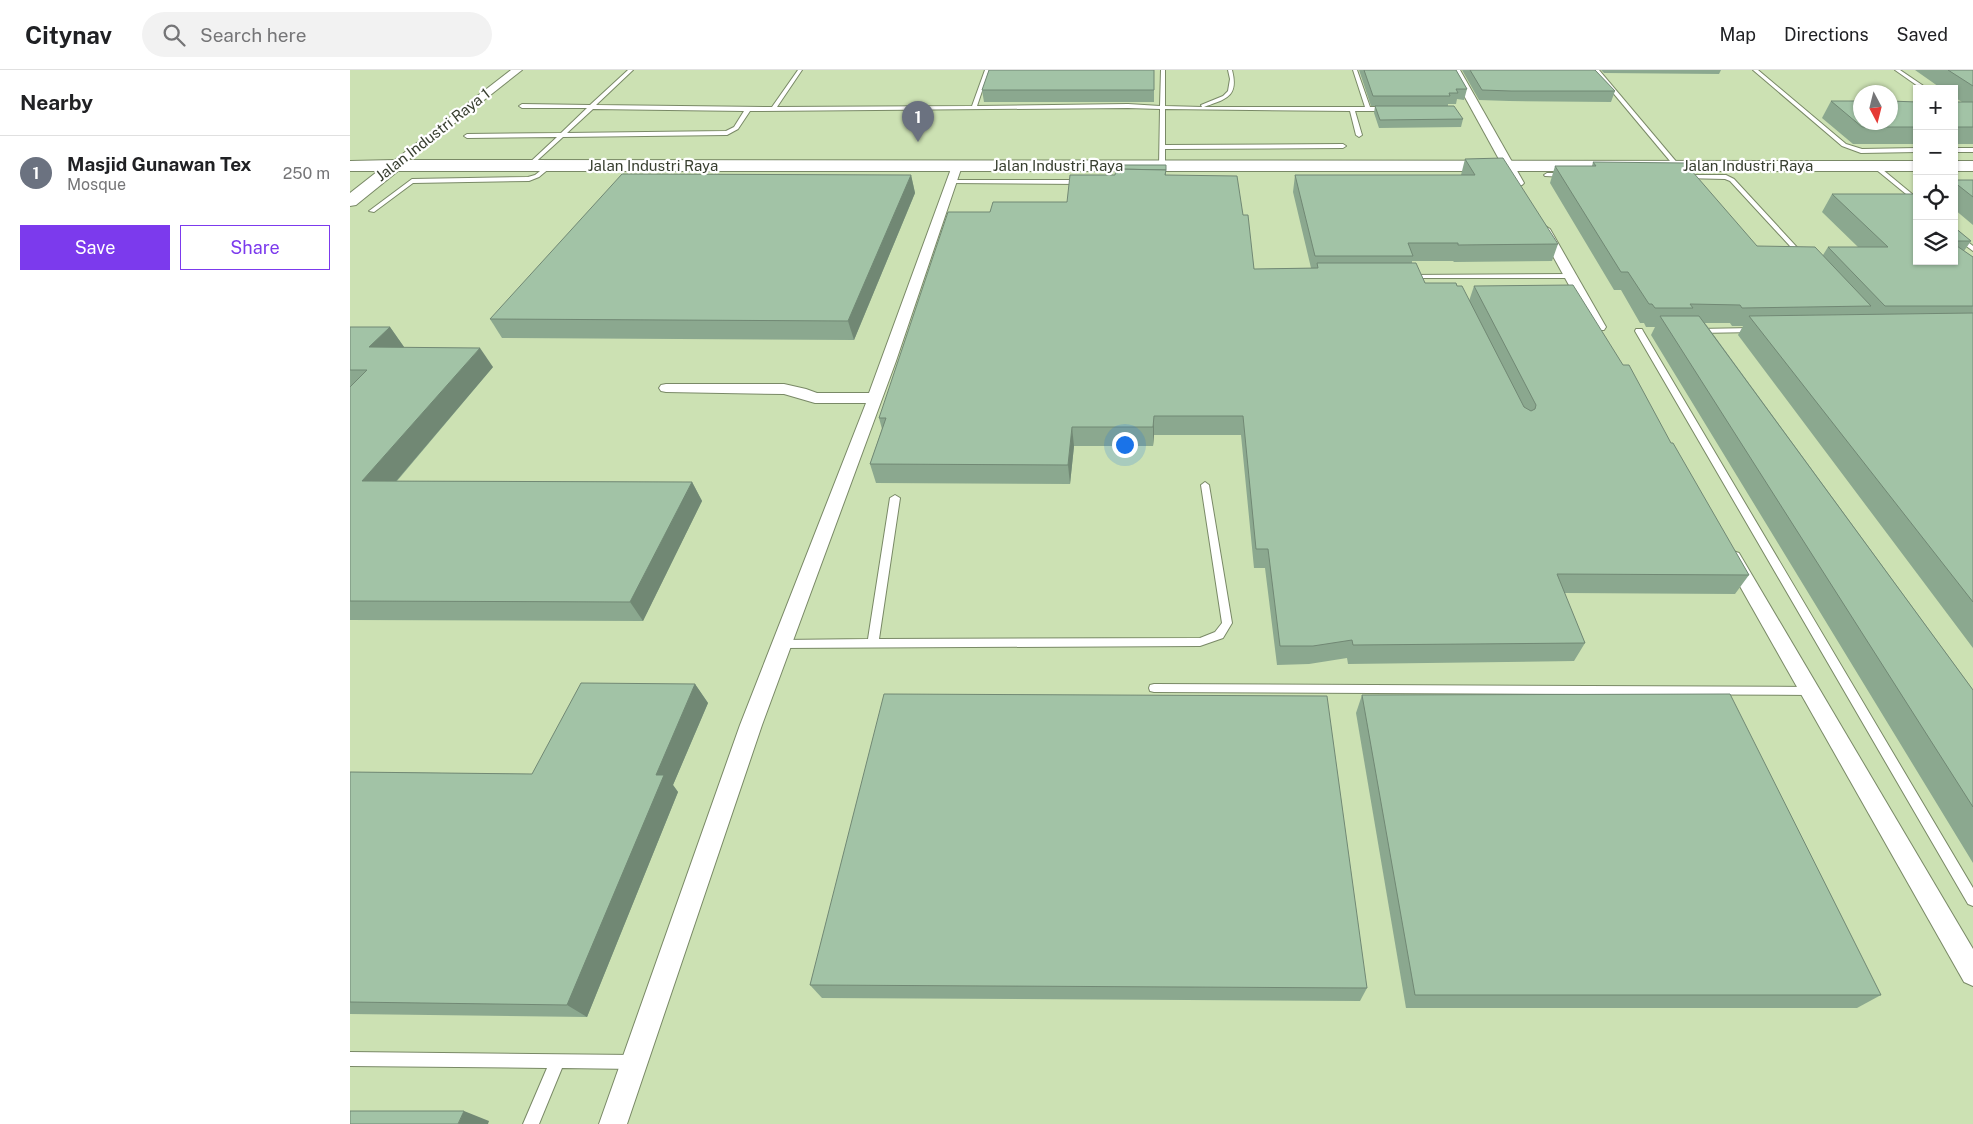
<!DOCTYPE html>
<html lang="en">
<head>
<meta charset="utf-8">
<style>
  :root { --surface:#fff; --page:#f2f2f2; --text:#202124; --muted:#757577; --line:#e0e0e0; --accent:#7c3aed }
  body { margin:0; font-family:"Public Sans",sans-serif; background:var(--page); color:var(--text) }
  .controls { position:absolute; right:15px; top:15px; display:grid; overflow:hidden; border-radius:0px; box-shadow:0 1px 4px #0004 }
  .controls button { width:45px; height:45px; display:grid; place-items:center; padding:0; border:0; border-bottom:1px solid var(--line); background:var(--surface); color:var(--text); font:25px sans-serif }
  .compass { position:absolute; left:1503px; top:15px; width:45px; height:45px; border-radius:50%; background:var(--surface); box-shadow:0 1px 4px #0004; rotate:173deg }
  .you { position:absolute; left:774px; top:374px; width:18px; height:18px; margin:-12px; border:4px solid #fff; border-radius:50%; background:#1a73e8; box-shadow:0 0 0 8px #1a73e833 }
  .badge { display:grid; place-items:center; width:32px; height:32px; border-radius:50%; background:var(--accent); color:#fff; font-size:16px; font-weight:700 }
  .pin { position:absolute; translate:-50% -41px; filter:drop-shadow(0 1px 2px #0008) }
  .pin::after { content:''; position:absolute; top:26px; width:18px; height:15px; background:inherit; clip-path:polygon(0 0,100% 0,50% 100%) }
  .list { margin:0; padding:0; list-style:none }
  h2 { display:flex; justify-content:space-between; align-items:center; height:65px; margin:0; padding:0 20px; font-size:21px }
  h2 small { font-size:16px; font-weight:400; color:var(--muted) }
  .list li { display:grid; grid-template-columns:32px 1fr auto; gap:15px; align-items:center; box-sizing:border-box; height:75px; padding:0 20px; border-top:1px solid var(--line) }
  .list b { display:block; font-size:19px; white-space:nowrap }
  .list p { margin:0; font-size:16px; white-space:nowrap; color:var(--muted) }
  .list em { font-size:16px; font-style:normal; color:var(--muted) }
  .actions { display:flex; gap:10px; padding:15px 20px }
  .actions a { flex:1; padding:11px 0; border:1px solid var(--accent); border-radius:0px; text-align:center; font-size:18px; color:var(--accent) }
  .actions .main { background:var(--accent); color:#fff }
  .icon { flex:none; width:28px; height:28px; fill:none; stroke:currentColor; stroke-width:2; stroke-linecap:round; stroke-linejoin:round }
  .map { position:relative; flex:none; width:1623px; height:1054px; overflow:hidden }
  header { display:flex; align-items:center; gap:30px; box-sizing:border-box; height:70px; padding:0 25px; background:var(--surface); border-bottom:1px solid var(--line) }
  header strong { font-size:24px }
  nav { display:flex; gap:28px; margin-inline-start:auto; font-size:18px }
  .search { width:350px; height:45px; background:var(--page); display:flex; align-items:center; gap:12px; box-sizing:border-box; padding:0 18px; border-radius:28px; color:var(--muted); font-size:19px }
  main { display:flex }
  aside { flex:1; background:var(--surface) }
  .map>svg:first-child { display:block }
  .built { fill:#cce1b3; fill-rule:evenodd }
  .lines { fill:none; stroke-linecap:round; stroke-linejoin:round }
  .lane-casing { stroke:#798966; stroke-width:2 }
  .street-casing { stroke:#798966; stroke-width:2 }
  .secondary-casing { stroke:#798966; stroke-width:2 }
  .lane { fill:#fff; fill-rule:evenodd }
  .street { fill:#fff; fill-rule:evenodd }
  .secondary { fill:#fff; fill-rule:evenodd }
  .wall { fill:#8ba88f }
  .shaded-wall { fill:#718874 }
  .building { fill:#a2c3a6; stroke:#718874 }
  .labels { text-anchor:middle; stroke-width:4.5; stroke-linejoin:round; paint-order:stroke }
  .far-street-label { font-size:15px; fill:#383f30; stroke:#fff }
</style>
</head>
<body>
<header>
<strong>Citynav</strong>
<div class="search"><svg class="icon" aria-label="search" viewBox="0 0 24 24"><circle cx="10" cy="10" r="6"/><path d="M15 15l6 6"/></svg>Search here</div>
<nav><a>Map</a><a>Directions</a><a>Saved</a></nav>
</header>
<main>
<aside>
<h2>Nearby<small></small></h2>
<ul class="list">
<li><span class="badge" style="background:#6b7280">1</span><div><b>Masjid Gunawan Tex</b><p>Mosque</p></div><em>250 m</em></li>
</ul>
<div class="actions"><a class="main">Save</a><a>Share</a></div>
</aside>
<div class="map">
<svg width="1623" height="1054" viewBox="0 0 1623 1054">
  <rect width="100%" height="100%" fill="#d9ebc4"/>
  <path class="built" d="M0 0H1623V1054H0ZM1567 19H1604V191H1567ZM1510 22H1540V52H1510Z"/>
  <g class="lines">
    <g class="lane-casing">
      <g id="lane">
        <path d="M278 0H283L246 35 422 37 448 0H452L427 37 622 36 635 0H639L627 36 778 34 810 36 811 0H815V36L852 37 851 35 873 26 878 21 880 9 878 0H882C889 27 876 29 854 37H1015L1003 0H1007L1020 37H1038L1041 39 1038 41H1005L1012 65 1009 67 1006 65 1000 41 815 39V75L993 74 996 76 993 78 815 79V96L812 98 809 96 810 39 778 38 400 41 388 59 377 65 213 67 179 98 176 96 177 95 207 67 117 68 114 66 117 64 211 63 237 38H172L169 36 172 34 240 35ZM243 39 394 41 384 57 376 61 217 63Z"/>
        <path d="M1244 0H1249L1329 95V97H1325Z"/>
        <path d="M1403 0H1408L1496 74 1512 79 1567 78V82L1511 83 1492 76Z"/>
        <path d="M1545 0H1550L1578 19H1572Z"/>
        <rect x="1604" y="78" width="19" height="4"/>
        <path d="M199 94 202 96 201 97 189 107 179 111 63 113 24 142 19 141 62 109 178 107 185 105Z"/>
        <path d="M1523 95H1527L1567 128V133L1523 97Z"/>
        <path d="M1197 103H1215L1218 105 1215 107 1195 106 1194 105Z"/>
        <path d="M1332 105H1376L1384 109 1456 187 1451 188 1380 111 1375 109 1334 108 1332 107Z"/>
        <path d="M602 110H731L734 112 731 114 600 113 599 112Z"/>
        <path d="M1604 161 1623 176V181L1604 167Z"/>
        <path d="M1058 205 1220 204 1223 206 1220 208H1056V206Z"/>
        <path d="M1403 258H1406V262L1348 263 1344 261 1348 259Z"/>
        <path d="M1286 259H1292L1293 261 1623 818V836L1618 834 1285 261Z"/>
        <path d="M855 412 859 415 882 553 873 568 850 576 432 578 428 577 427 574 428 571 432 570 518 569 540 428 545 425 550 428 529 569 850 568 865 562 872 553 851 415Z"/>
        <path d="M804 614 1460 617 1464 618 1465 621 1464 624 1460 625 804 622 800 621 799 618 800 615Z"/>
        <path d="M0 982 284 985 289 987 291 992 289 997 284 999 212 998 189 1054H173L197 998 0 996Z"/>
      </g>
    </g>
    <g class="street-casing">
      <g id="street">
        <path d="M161 0H172L49 97H41L40 95 41 93Z"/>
        <path d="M1100 0H1110L1174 113 1172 115 1168 116 1162 113Z"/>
        <path d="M607 93 612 96 546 291 412 655 277 1054H249L390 655 516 333H465L434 324 316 322 311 321 309 318 311 315 316 314H434L456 319 467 323H519L602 96Z"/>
        <path d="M1194 155 1200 159 1256 257 1254 260H1244L1242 257 1188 159Z"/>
        <path d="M1383 481 1389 483 1623 879V916L1614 912 1374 488 1377 483Z"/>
      </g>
    </g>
    <g class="secondary-casing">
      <g id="secondary">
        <path d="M45 90 1567 91V101H48L6 135 0 136V123L28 101H0V91Z"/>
        <rect x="1604" y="91" width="19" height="10"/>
      </g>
    </g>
    <use href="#lane" class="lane"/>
    <use href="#street" class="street"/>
    <use href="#secondary" class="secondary"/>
  </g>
  <g class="wall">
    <path d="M804 0V32H634L632 20Z"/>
    <path d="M1009 0H1106L1117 19 1114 30 1107 29 1106 34H1098V36L1113 49 1111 57 1029 58 1024 43 1025 36H1021Z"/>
    <path d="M1112 0H1245L1265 21 1261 32 1159 31 1129 30Z"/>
    <path d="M1251 0H1371L1369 4 1254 3Z"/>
    <path d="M1565 0H1623V74H1604V32H1612L1604 27V19H1592Z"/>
    <path d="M1481 31 1567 32V74H1503L1472 48Z"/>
    <path d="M1115 89 1208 174 1202 191 1104 192 1103 191H1062V193L1075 213 1107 216 1119 231 1124 216 1321 373 1399 505 1385 524 1214 523 1235 573 1224 591 998 594 997 588 959 594 927 595 915 498H904L891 365H804L803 376H724L720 414 526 413 520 394 532 359 529 348 640 142 717 132 765 105 816 95V105L893 145 904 199 961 198 943 122 945 105H1111Z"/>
    <path d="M1243 92 1407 176 1473 185 1478 177H1508L1472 142 1482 124 1604 191V157L1621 171 1614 181 1623 187V578L1388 265 1393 256H1382L1380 253H1355L1623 620V793L1301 265 1305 257H1296L1294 253H1290L1271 220H1264L1200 113 1205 96H1242Z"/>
    <path d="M561 105 565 123 504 270 152 268 140 249Z"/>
    <path d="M1604 110H1623V155L1604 139Z"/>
    <path d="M0 257H40L54 277 53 278 143 297 47 411 342 412 352 431 293 551 0 550Z"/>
    <path d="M345 614 358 633 323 715 328 722 237 947 0 944V702L182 704Z"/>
    <path d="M1012 625 1531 925 1507 938H1056L1006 643Z"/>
    <path d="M460 915 1017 918 1010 931 472 928Z"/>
  </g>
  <g class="shaded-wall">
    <path d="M561 105 565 123 504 270 498 251Z"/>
    <path d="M40 257 54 277 34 297 19 277Z"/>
    <path d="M130 278 143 297 30 430 12 411Z"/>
    <path d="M804 346V365L803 376V357Z"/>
    <path d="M722 357 724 376 720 414 718 395Z"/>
    <path d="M342 412 352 431 293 551 280 532Z"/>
    <path d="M345 614 358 633 323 715 328 722 237 947 217 935 306 705Z"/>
    <path d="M114 1041 139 1051 138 1054H108Z"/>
  </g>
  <g class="building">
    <path d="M639 0H804V20H632Z"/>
    <path d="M1014 0H1106L1117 19H1106L1108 23H1099L1100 26H1023Z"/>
    <path d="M1120 0H1245L1265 21H1161L1132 20Z"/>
    <path d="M1598 0H1623V16Z"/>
    <path d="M1481 31H1510V52H1540V31L1567 32V57H1512Z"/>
    <rect x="1604" y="32" width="19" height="25"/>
    <path d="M1025 36H1104L1113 49 1030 50Z"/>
    <path d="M1153 88 1208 174 1108 175V173H1058L1063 186H965L945 105H1125L1115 89Z"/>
    <path d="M1243 92 1335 93 1407 176 1465 177 1521 236 1392 238 1390 235 1340 234 1343 238H1305L1302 234H1299L1278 202H1271L1205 96H1246Z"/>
    <path d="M768 95H816V100L767 99Z"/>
    <path d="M766 99 816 100 815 105 887 106 893 145H898L904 199 968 198 967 193H1066L1075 213H1106L1107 216H1112L1174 337 1181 341 1185 339 1186 335 1124 216 1223 215 1273 295H1279L1321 373H1323L1399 505 1207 504 1235 573 1003 575 1002 570 963 576H930L918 479H906L893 346H804L803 357H722L718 395 520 394 536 348H529L598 142H640L643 132H717L720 105H765Z"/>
    <path d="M272 104 561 105 498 251 140 249Z"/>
    <path d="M1604 110H1623V127L1604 112Z"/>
    <path d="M1482 124H1565L1567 125V191H1604V174L1623 187V236H1535L1478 177H1538Z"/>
    <path d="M1604 157 1621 171H1604Z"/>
    <path d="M1623 243V532L1399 246Z"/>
    <path d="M1310 246H1349L1623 620V737Z"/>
    <path d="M0 257H40L19 277 130 278 12 411 342 412 280 532 0 531V317L17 300H0Z"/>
    <path d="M231 613 345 614 306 705H314L217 935 0 932V702L182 704Z"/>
    <path d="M534 624 977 626 1017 918 460 915Z"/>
    <path d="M1380 624 1531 925H1065L1012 625Z"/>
    <path d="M0 1041H114L108 1054H0Z"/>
  </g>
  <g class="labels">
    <g class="far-street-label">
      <text transform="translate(83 65) rotate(-38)" y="5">Jalan Industri Raya 1</text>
      <text x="303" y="101">Jalan Industri Raya</text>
      <text x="708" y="101">Jalan Industri Raya</text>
      <text x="1398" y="101">Jalan Industri Raya</text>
    </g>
  </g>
</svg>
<div class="controls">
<button>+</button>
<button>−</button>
<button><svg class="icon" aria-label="locate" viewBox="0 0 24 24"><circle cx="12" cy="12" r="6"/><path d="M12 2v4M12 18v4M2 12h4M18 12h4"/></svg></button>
<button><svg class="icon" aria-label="layers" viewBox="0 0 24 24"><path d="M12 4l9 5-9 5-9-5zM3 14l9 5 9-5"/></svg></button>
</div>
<svg class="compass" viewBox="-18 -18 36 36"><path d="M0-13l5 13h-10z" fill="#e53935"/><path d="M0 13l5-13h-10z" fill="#757577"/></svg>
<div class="you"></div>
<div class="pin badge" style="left:568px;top:72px;background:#6b7280">1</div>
</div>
</main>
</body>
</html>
